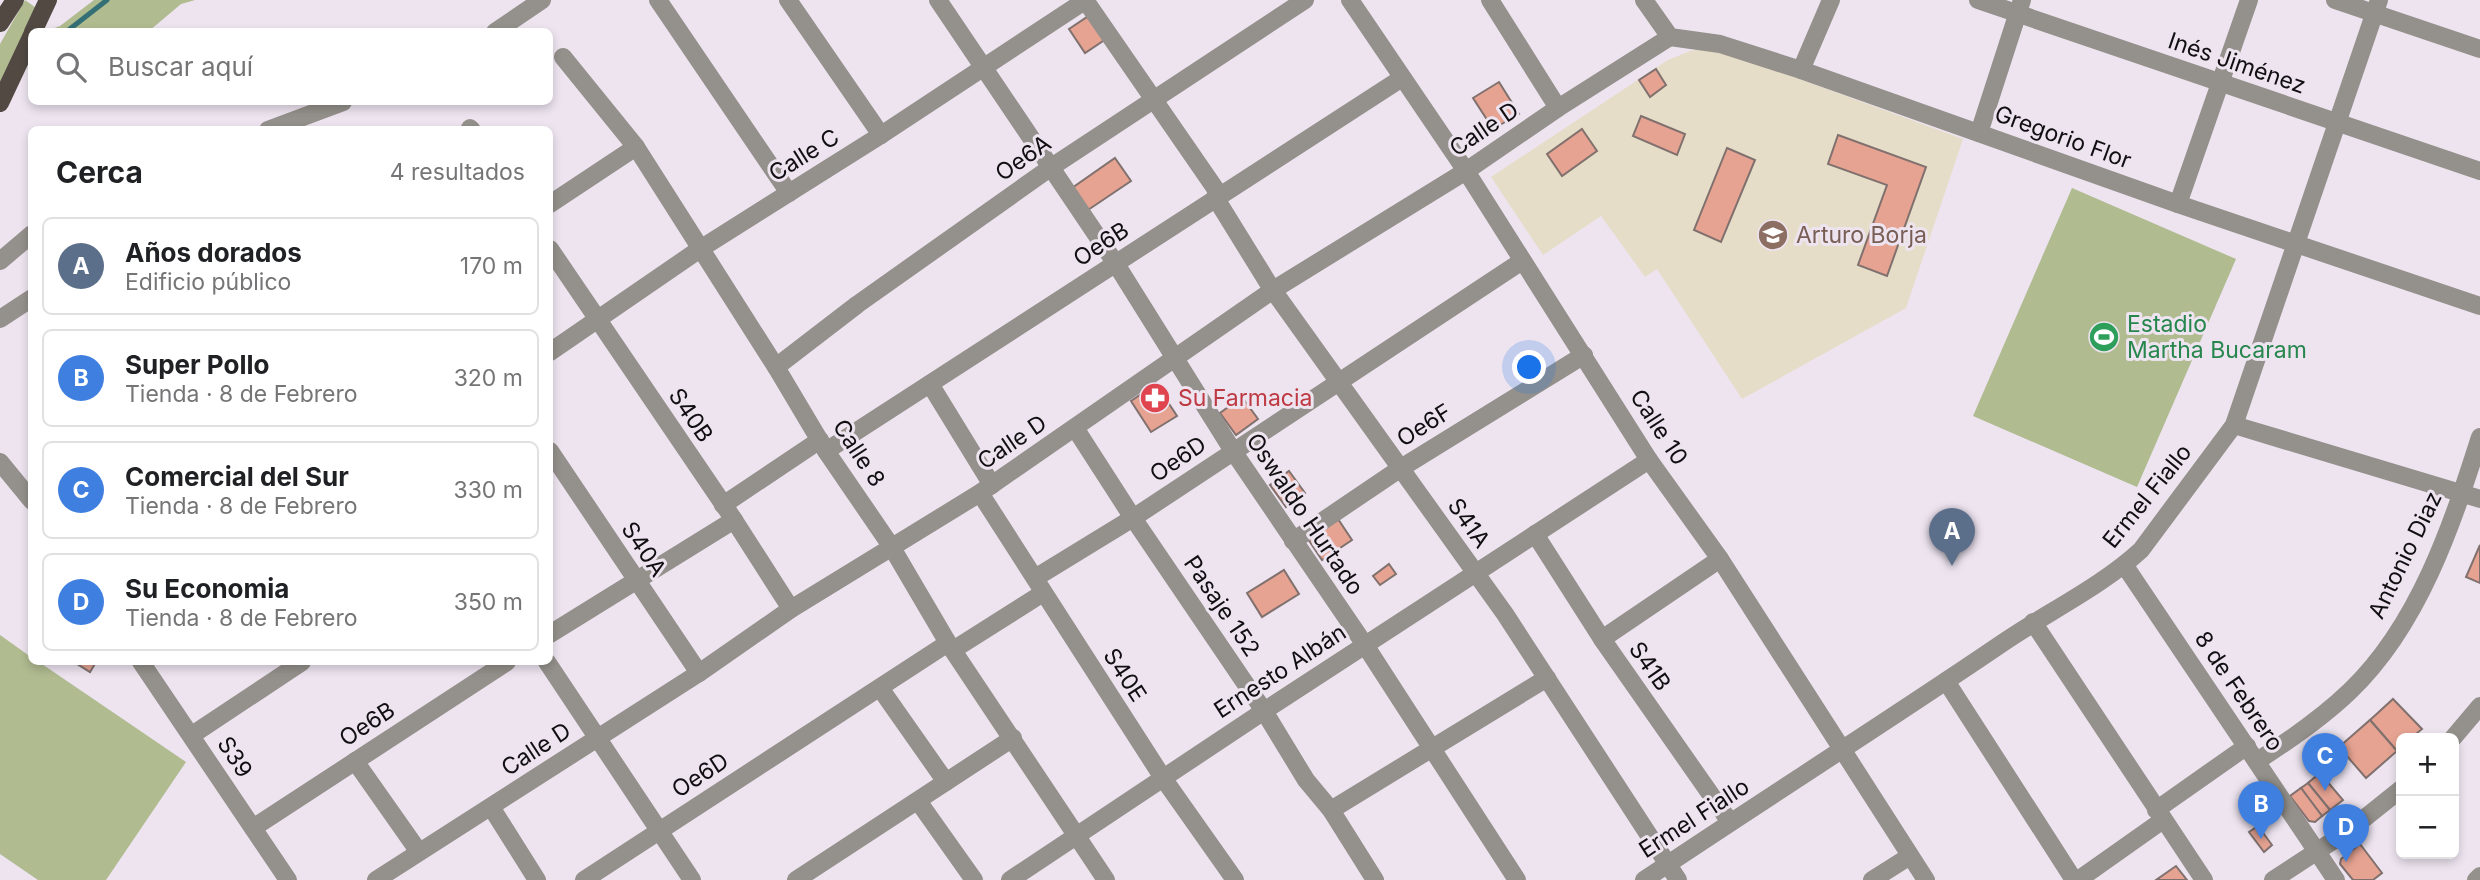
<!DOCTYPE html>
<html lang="es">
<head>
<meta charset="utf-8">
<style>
  :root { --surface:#fff; --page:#f6f6f6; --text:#202124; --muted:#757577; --line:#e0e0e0; --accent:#ea580c }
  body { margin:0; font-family:Inter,sans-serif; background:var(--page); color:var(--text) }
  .controls { position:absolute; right:21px; bottom:21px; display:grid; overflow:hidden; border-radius:10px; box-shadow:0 4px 10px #0003 }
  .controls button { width:63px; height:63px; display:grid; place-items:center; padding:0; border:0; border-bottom:2px solid var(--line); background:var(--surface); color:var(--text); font:35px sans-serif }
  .you { position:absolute; left:1530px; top:368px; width:24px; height:24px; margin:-18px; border:5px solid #fff; border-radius:50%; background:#1a73e8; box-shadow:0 0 0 10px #1a73e833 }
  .badge { display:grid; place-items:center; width:46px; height:46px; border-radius:50%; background:var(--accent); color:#fff; font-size:23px; font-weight:700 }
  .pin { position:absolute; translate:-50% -58px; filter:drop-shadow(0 2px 4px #0008) }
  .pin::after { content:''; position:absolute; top:37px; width:24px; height:21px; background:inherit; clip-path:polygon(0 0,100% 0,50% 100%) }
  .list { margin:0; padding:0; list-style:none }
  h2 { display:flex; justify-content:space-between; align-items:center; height:91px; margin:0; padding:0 28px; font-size:30px }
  h2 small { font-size:23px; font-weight:400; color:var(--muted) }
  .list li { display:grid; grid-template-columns:46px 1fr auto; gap:21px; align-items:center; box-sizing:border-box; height:98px; margin:0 14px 14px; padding:0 14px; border:2px solid var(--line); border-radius:10px }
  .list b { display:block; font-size:26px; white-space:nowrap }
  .list p { margin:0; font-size:23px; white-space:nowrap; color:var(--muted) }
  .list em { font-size:23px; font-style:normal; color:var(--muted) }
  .icon { flex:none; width:38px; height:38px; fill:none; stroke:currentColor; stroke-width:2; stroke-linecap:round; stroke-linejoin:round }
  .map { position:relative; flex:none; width:2480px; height:880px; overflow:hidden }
  .search { position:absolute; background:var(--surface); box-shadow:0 4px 10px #0003; left:28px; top:28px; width:525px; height:77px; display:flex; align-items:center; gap:18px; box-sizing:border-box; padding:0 24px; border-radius:10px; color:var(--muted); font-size:26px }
  .panel { position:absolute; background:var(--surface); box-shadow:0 4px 10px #0003; left:28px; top:126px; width:525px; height:539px; border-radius:10px }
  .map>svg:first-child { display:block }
  .education { fill:#e6ddc8 }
  .green { fill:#b0bb90 }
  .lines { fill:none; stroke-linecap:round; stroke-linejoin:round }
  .stream { stroke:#336f75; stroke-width:5 }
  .building { fill:#e6a392; stroke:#80716e; stroke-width:2 }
  .minor { stroke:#94908b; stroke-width:18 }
  .major { stroke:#514942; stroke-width:18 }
  .labels { text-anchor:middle; stroke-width:6; stroke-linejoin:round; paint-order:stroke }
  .street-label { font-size:23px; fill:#110e12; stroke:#ede4f0 }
  .education-label { font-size:23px; fill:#785e54; stroke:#ede4f0; text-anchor:start }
  .leisure-label { font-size:23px; fill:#27864d; stroke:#ede4f0; text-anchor:start }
  .health-label { font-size:23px; fill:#be3a42; stroke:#ede4f0; text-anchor:start }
</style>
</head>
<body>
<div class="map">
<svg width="2480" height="880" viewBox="0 0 2480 880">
  <rect width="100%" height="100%" fill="#ede4f0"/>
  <path class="education" d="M1708 48 1729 53 1963 139 1906 308 1742 399 1657 269 1645 277 1601 216 1543 255 1491 177 1668 60 1690 51Z"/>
  <g class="green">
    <path d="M25 0 39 10 0 87V44Z"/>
    <path d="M94 0H195L181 4 149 31H46L60 26Z"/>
    <path d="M2072 188 2236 259 2137 487 1973 416Z"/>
    <path d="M0 635 31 657 32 662H39L186 762 106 880H38L0 854Z"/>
  </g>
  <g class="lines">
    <path class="stream" d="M66 32 107 0"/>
  </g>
  <g class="building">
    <path d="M1090 15 1106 39 1085 53 1069 29Z"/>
    <path d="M1656 69 1666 85 1650 97 1639 80Z"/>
    <path d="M1499 82 1519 114 1493 129 1473 98Z"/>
    <path d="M1641 116 1685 134 1677 155 1633 136Z"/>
    <path d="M1582 129 1597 151 1562 176 1547 154Z"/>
    <path d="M1838 135 1926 167 1887 276 1858 265 1887 185 1828 164Z"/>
    <path d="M1727 148 1755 160 1721 242 1694 230Z"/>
    <path d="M1115 158 1131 181 1088 210 1072 188Z"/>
    <path d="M1156 384 1177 416 1151 432 1131 401Z"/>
    <path d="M1242 397 1258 419 1236 435 1220 413Z"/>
    <path d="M1289 471 1305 493 1286 507 1270 485Z"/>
    <path d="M1338 519 1352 540 1322 560 1308 539Z"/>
    <path d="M2480 545V583L2466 577Z"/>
    <path d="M1389 564 1396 574 1380 585 1373 576Z"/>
    <path d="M1284 570 1299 594 1262 617 1247 593Z"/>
    <path d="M74 662H96L90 672Z"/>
    <path d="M2393 699 2422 729 2411 738H2401V747L2397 751 2370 720Z"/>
    <path d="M2370 720 2397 751 2366 778 2339 747Z"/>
    <path d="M2320 773 2343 800 2330 810 2308 783Z"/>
    <path d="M2308 783 2330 810 2322 816 2301 788Z"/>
    <path d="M2301 788 2322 816 2315 822 2309 821 2290 796Z"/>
    <path d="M2258 826 2272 845 2264 852 2249 832Z"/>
    <path d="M2360 844 2382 873 2373 880H2353L2340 864 2341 859Z"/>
    <path d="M2176 866 2187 880H2156Z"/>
  </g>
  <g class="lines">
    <g class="minor">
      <path d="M658 0 789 193"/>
      <path d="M788 0 881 135"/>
      <path d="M938 0 1116 264 1233 451 1365 645 1517 880"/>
      <path d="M1085 0 1219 194"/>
      <path d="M1350 0 1466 171 1649 460 1720 559 1926 880"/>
      <path d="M1490 0 1558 108"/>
      <path d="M1644 0 1670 37 1720 44 1801 70 2178 204 2480 306"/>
      <path d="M1978 0 2480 171"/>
      <path d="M2335 0 2480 49"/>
      <path d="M495 32 542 0"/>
      <path d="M563 57 636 147 776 367 826 451 891 546 948 643 1106 880"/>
      <path d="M1801 70 1831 0"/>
      <path d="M470 128 472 130"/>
      <path d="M268 130 343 102"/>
      <path d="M1979 133 2022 0"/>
      <path d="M1215 197 1270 286 1505 614 1678 880"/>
      <path d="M550 204 636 147"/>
      <path d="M2178 204 2249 0"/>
      <path d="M550 249 734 520 791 609"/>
      <path d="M0 261 32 234"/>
      <path d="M0 319 32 298"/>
      <path d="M550 352 700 249 881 135 1086 0"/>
      <path d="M776 367 858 304 1050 168 1305 0"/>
      <path d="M930 384 992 485"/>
      <path d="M2234 425 2480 499"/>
      <path d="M1075 428 1133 518 1264 711 1306 780 1331 810 1375 880"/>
      <path d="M550 451 699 673"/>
      <path d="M826 451C1018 327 1209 201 1402 78"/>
      <path d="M0 462 32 501"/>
      <path d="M980 493 1163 778 1235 880"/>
      <path d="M723 505 820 440"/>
      <path d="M1535 534 1602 639 1730 822"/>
      <path d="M1293 541 1401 468 1584 355"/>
      <path d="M2125 566 2336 880"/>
      <path d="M1035 578 1133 518 1522 261"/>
      <path d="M2033 622 2204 880"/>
      <path d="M550 634 734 520"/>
      <path d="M1602 639 1720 559"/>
      <path d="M953 650 1043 593"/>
      <path d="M141 662 288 880"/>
      <path d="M547 662 692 880"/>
      <path d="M1946 681 2074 880"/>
      <path d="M880 688 946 782"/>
      <path d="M192 735 302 662"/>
      <path d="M2453 738 2480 706"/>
      <path d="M355 761 419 852"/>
      <path d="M2257 761C2290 740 2322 718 2350 691 2419 625 2452 525 2480 437"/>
      <path d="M918 801 974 880"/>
      <path d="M491 807 537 880"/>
      <path d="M1331 810 1547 678"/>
      <path d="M2156 810 2247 746"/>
      <path d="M253 828 507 662"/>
      <path d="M376 880 699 673 791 609 980 493 1273 290 1466 171 1558 108 1670 37"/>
      <path d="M584 880 948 643"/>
      <path d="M796 880 1013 738"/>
      <path d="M1010 880 1264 711 1649 460"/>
      <path d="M1644 880C1763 800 1885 723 2004 642 2048 612 2102 586 2141 550L2234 425 2379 0"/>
      <path d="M1872 880 1910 856"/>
      <path d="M2078 880 2163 820"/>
      <path d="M2273 880 2351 829 2401 789"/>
      <path d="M2476 880 2480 876"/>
    </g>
    <g class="major">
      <path d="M0 23 15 0"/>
      <path d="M33 32 48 0"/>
      <path d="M0 103 32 35"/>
    </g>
  </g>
  <defs>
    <g id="university-disc" transform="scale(1.575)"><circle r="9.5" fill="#8d6e63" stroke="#ede4f0"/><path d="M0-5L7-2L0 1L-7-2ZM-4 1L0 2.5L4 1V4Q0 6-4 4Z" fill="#fff"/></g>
    <g id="stadium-disc" transform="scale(1.575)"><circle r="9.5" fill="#2e9e5b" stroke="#ede4f0"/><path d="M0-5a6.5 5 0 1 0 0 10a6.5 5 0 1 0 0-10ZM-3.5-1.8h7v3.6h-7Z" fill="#fff"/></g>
    <g id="pharmacy-disc" transform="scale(1.575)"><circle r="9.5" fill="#e0444e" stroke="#ede4f0"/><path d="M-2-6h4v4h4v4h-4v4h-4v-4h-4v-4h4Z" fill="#fff"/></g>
  </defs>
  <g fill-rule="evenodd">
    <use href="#university-disc" x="1773" y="235"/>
    <use href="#stadium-disc" x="2104" y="337"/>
    <use href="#pharmacy-disc" x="1155" y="398"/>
  </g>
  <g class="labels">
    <g class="street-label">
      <text transform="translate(2237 63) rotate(19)" y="8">Inés Jiménez</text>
      <text transform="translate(1484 129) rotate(-34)" y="8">Calle D</text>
      <text transform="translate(2063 137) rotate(20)" y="8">Gregorio Flor</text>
      <text transform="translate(804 155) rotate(-32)" y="8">Calle C</text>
      <text transform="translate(1023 158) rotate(-35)" y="8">Oe6A</text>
      <text transform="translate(1101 244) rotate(-33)" y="8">Oe6B</text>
      <text transform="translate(691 415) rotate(56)" y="8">S40B</text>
      <text transform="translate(1424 425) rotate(-32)" y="8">Oe6F</text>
      <text transform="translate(1659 427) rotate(57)" y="8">Calle 10</text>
      <text transform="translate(1012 442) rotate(-34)" y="8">Calle D</text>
      <text transform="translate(859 453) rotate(57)" y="8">Calle 8</text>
      <text transform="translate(1178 459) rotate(-34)" y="8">Oe6D</text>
      <text transform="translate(2147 496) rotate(-51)" y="8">Ermel Fiallo</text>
      <text transform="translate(1305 514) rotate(56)" y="8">Oswaldo Hurtado</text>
      <text transform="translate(1469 523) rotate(55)" y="8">S41A</text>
      <text transform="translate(644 549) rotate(56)" y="8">S40A</text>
      <text transform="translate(2405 555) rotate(-64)" y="8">Antonio Diaz</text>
      <text transform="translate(1222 606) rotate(56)" y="8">Pasaje 152</text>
      <text transform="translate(1650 666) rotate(55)" y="8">S41B</text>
      <text transform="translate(1280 671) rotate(-33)" y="8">Ernesto Albán</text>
      <text transform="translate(1125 675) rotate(57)" y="8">S40E</text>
      <text transform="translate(2239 691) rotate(56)" y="8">8 de Febrero</text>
      <text transform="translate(367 724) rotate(-33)" y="8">Oe6B</text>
      <text transform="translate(536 749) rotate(-33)" y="8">Calle D</text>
      <text transform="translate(235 757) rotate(57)" y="8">S39</text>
      <text transform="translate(700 775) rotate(-33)" y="8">Oe6D</text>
      <text transform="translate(1694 818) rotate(-33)" y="8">Ermel Fiallo</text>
    </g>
    <g class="education-label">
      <text x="1796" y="243">Arturo Borja</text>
    </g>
    <g class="leisure-label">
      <text x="2127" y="332">Estadio<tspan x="2127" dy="26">Martha Bucaram</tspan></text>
    </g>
    <g class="health-label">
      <text x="1178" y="406">Su Farmacia</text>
    </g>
  </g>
</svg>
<div class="controls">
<button>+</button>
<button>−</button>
</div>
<div class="you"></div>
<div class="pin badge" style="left:1952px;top:566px;background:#5c6f8a">A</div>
<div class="pin badge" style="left:2261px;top:839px;background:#3f7fe0">B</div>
<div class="pin badge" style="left:2325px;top:791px;background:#3f7fe0">C</div>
<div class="pin badge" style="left:2346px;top:862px;background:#3f7fe0">D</div>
<div class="search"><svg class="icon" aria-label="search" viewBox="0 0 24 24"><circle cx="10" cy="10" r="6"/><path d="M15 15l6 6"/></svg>Buscar aquí</div>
<section class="panel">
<h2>Cerca<small>4 resultados</small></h2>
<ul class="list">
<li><span class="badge" style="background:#5c6f8a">A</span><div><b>Años dorados</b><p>Edificio público</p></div><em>170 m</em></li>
<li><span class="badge" style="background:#3f7fe0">B</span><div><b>Super Pollo</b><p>Tienda · 8 de Febrero</p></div><em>320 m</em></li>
<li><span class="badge" style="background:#3f7fe0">C</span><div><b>Comercial del Sur</b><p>Tienda · 8 de Febrero</p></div><em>330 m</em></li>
<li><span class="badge" style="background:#3f7fe0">D</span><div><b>Su Economia</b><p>Tienda · 8 de Febrero</p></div><em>350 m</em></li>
</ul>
</section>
</div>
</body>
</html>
